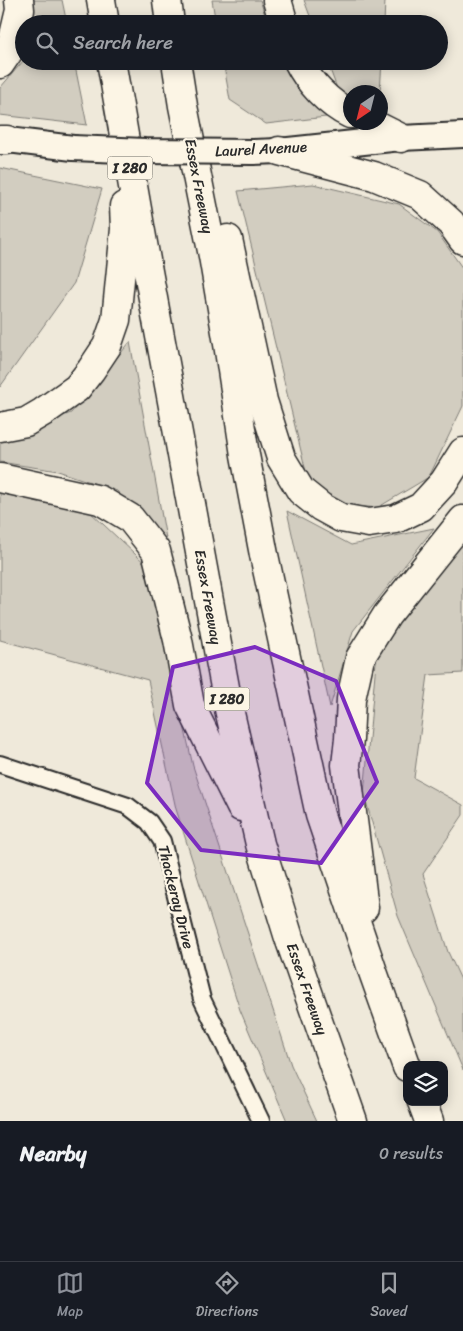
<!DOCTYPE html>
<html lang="en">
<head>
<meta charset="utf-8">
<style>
  :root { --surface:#171b24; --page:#20242c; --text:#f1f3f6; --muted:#9ea1a6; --line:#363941; --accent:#8c9099 }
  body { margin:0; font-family:Sriracha,sans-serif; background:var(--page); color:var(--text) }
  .controls { position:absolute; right:15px; bottom:15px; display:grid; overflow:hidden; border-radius:10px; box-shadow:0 2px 12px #0003 }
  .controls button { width:45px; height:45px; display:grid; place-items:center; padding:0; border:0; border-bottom:1px solid var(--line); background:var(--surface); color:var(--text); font:25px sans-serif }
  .compass { position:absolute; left:343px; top:85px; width:45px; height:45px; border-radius:50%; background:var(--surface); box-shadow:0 2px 12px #0003; rotate:215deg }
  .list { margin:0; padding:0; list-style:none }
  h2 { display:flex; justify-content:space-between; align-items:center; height:65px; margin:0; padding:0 20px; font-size:21px }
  h2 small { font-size:16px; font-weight:400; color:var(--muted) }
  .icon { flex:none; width:28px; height:28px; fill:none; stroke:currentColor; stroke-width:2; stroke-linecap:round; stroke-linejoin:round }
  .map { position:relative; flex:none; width:463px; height:1121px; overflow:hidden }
  .search { position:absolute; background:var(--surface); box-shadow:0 2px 12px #0003; left:15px; right:15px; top:15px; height:55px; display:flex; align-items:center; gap:12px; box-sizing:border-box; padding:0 18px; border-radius:28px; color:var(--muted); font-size:19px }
  .sheet { height:140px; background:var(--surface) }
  nav { display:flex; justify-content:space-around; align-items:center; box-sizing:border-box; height:70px; border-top:1px solid var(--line); background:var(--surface); font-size:14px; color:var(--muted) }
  nav a { display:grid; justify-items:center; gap:2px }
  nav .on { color:var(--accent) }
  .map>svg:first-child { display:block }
  .green { fill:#d2cdc0; stroke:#7e7c76 }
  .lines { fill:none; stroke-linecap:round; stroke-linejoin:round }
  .street-casing { stroke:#2b2b2b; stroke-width:20 }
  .secondary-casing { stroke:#2b2b2b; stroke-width:28 }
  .highway-casing { stroke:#2b2b2b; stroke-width:31 }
  .street { stroke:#fcf5e5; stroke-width:16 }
  .secondary { stroke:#fcf5e5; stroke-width:24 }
  .highway { stroke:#fcf5e5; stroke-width:28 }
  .secondary-bridge-casing { stroke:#2b2b2b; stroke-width:28; stroke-linecap:butt }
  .secondary-bridge { stroke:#fcf5e5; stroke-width:24 }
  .marked { fill:#7b2cbf; fill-opacity:0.2; stroke:#7b2cbf; stroke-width:4; stroke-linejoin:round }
  .labels { text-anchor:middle; stroke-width:4.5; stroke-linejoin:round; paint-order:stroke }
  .shield { fill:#fcf5e5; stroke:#6a6863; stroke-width:1 }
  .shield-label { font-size:14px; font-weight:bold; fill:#2b2b2b }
  .street-label { font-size:15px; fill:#2b2b2b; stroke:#fcf5e5 }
</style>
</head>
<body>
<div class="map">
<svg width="463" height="1121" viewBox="0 0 463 1121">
  <rect width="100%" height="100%" fill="#efe9da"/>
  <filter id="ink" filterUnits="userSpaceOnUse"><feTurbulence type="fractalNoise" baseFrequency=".02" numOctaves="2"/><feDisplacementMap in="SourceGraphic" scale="10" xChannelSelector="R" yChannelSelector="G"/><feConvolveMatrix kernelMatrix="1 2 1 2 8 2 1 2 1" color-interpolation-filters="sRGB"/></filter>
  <g filter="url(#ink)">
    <g class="green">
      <path d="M30 0H62L67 24H31Z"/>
      <path d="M212 0H260L268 24H216Z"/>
      <path d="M304 0H385L384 24H313Z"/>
      <path d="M24 60V61H74L87 125 0 115V88Z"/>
      <path d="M223 61H283L326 117 266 124 230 100Z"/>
      <path d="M327 61H382L380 92H350V100L339 94Z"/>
      <path d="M0 168 102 189 74 283 0 387Z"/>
      <path d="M313 184 399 204 437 232 463 269V406L429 477 377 508 340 504 308 480 238 191Z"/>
      <path d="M130 342 169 555 117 491 58 471 0 462V439L71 413Z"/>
      <path d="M0 480 88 510 151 569 174 681 193 766 291 1065 317 1121H287L240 1010 176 809 148 680 0 640Z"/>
      <path d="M287 511 351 545 434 528 353 631 330 707Z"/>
      <path d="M463 541V673L428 675 414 778 463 805V815L423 874 448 952 463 984V1070L398 916 364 794 377 651Z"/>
    </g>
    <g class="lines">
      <g class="street-casing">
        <path id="street" d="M0 764 128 806 149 822 162 841 202 999 261 1121"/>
      </g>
      <g class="secondary-casing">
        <g id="secondary">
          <path d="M0 139 73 148"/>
          <path d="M253 152 279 151 401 138 463 135"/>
        </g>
      </g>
      <g class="highway-casing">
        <g id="highway">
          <path d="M101 0 105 24"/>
          <path d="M167 0 170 24"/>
          <path d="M277 0 284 24"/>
          <path d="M111 61 147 266 229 709 260 844 289 938 353 1121"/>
          <path d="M176 61 183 106 213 256 228 344 245 455 264 555 320 815 373 972 407 1067"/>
          <path d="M298 61C309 83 328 103 350 114"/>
          <path d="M0 64 11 48 20 10 19 0"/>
          <path d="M369 122 401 138"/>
          <path d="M0 140H7"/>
          <path d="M279 151 374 176 420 195 451 223 463 240"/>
          <path d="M228 239 263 401 281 458 301 491 321 507 341 518 369 523 396 519 421 507 444 482 463 452"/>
          <path d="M0 427 26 422 43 412 77 388 91 370 107 346 116 320 125 229 124 206"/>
          <path d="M0 478 100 500 130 518 156 551 178 640 190 705 241 807"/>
          <path d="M364 908 346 765 349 739 351 699 360 658 387 615 463 520"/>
          <path d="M422 1102 429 1121"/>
        </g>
      </g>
      <use href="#street" class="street"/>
      <use href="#secondary" class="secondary"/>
      <use href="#highway" class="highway"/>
      <g class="secondary-bridge-casing">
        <path id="secondary-bridge" d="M73 148 145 151 253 152"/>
      </g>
      <use href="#secondary-bridge" class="secondary-bridge"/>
    </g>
  </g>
  <path class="marked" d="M255 647 336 681 377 782 321 863 201 850 147 783 173 667Z"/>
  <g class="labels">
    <g class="shield">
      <rect x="107.5" y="156.5" width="45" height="23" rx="4"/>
      <rect x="204.5" y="687.5" width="45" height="23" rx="4"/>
    </g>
    <g class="shield-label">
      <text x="130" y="173">I 280</text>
      <text x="227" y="704">I 280</text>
    </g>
    <g class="street-label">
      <text transform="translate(261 149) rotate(-3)" y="5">Laurel Avenue</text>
      <text transform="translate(199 186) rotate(79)" y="5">Essex Freeway</text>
      <text transform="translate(208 597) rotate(80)" y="5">Essex Freeway</text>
      <text transform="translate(176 897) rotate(76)" y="5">Thackeray Drive</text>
      <text transform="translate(307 989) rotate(71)" y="5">Essex Freeway</text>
    </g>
  </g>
</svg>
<div class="controls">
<button><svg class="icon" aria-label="layers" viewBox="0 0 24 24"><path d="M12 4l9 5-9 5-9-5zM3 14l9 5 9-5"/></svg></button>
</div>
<svg class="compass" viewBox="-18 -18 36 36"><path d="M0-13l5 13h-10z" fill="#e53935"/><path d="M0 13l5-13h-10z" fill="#9ea1a6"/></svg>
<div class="search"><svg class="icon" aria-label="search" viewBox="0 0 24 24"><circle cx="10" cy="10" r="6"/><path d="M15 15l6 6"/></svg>Search here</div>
</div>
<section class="sheet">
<h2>Nearby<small>0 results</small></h2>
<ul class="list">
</ul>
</section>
<nav>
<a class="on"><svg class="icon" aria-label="map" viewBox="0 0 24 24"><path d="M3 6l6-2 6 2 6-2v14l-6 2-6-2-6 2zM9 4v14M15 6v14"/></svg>Map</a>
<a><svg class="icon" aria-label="directions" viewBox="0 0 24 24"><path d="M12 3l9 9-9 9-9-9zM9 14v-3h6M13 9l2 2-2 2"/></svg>Directions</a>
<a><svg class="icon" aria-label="saved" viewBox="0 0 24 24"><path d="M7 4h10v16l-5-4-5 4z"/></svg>Saved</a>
</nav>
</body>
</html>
